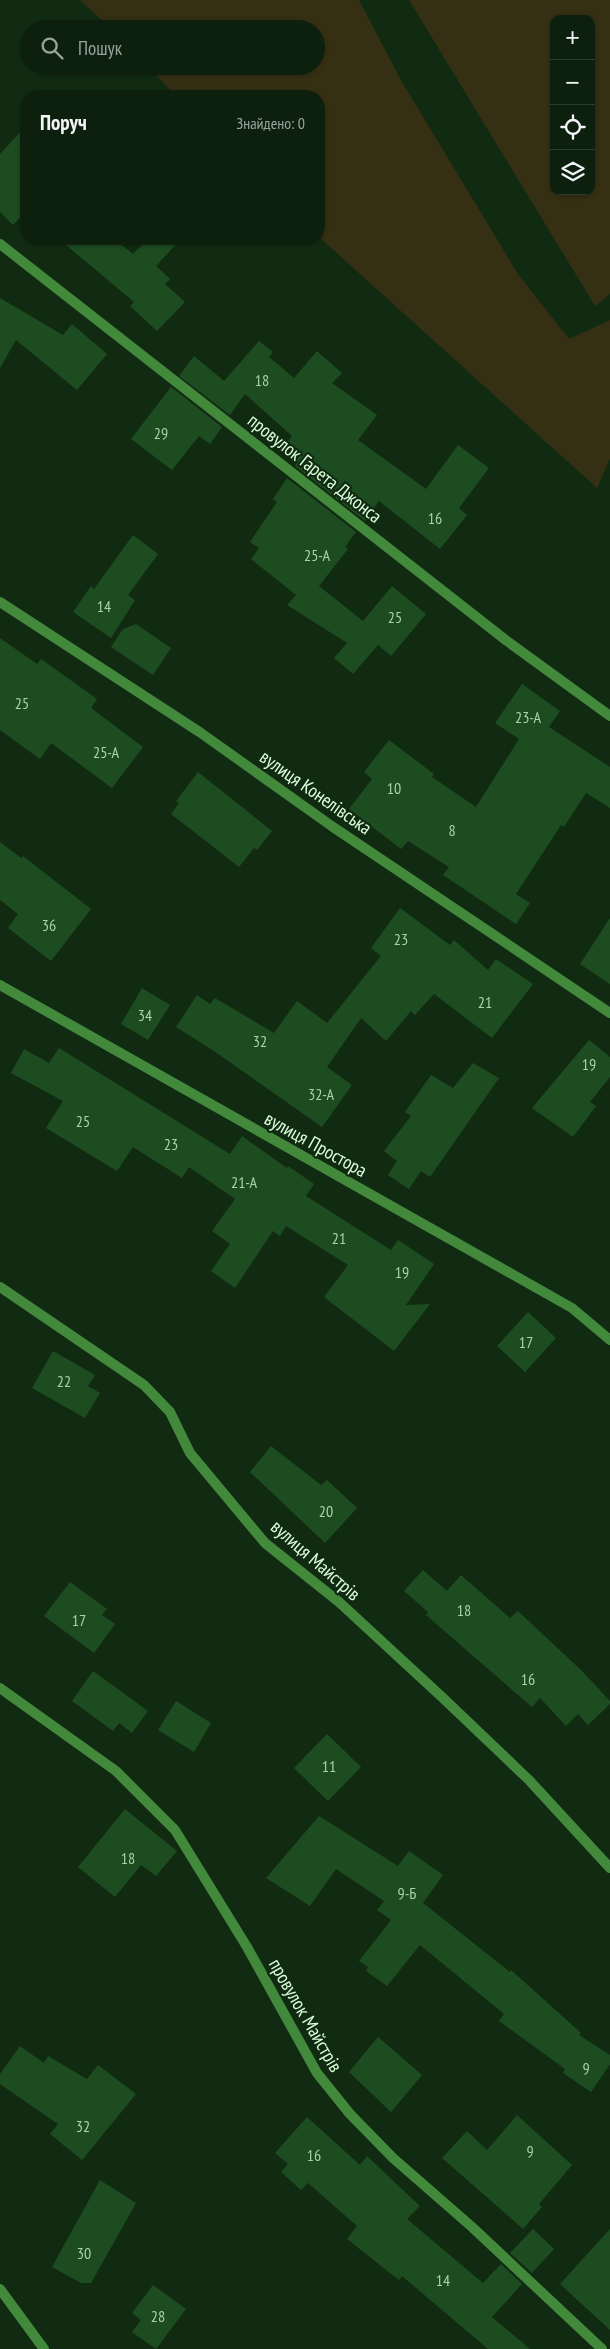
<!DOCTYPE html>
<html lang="uk">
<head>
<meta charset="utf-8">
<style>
  :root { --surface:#0d200e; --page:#162817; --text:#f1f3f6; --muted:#9aa39e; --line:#2d3e2e }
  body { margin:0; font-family:"PT Sans Narrow",sans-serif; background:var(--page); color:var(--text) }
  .controls { position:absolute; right:15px; top:15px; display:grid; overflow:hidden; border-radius:10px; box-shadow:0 1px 4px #0004 }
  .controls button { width:45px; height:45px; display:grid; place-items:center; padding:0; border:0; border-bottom:1px solid var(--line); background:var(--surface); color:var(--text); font:25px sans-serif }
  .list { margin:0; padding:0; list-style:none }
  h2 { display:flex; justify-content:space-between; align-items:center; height:65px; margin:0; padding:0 20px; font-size:21px }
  h2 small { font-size:16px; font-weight:400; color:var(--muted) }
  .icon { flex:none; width:28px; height:28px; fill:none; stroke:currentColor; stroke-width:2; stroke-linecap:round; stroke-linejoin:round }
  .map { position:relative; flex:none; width:610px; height:2349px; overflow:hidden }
  .search { position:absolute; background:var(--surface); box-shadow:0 1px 4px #0004; left:20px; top:20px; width:305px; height:55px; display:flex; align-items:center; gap:12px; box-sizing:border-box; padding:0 18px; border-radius:28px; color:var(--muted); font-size:19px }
  .panel { position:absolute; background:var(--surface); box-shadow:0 1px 4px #0004; left:20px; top:90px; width:305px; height:155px; border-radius:20px }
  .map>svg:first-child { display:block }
  .green { fill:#352f14; fill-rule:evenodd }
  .building { fill:#1d4c21 }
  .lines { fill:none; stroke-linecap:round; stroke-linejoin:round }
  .minor { stroke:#43893c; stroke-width:10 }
  .labels { text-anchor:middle; stroke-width:4.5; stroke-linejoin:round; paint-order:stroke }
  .number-label { font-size:16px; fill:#acd2ac }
  .street-label { font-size:19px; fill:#dbffdb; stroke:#112b12 }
</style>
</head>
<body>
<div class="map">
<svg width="610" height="2349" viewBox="0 0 610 2349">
  <rect width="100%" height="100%" fill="#112b12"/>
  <g class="green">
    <path d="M80 0H359L402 82 518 274 569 339 610 320V459L597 488 319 237V96H176L147 66H316V29H111Z"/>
    <path d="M409 0H610V294L595 306ZM554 19H591V191H554Z"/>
  </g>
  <g class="building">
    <path d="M26 126V211L13 225 0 212V154Z"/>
    <path d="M59 239H114L133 254 148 239H181L156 266 170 279 165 284 185 302 157 331 130 306 134 302Z"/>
    <path d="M0 298 63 335 72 324 107 354 77 390 16 340 0 368Z"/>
    <path d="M259 341 273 352 269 357 294 378 317 351 342 373 332 383 377 415 358 440 426 489 458 445 489 468 459 508 467 515 440 549 379 501 365 521 295 466 296 464 280 451 292 436 245 394 230 415 179 376 194 356 224 381Z"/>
    <path d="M171 387 222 427 210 444 199 436 172 470 131 439Z"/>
    <path d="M287 478 356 532 345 547 348 549 319 586 363 621 392 586 426 614 391 656 378 645 353 674 334 658 347 643 287 605 296 595 251 559 259 548 250 542 277 502 273 499Z"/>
    <path d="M133 535 158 554 128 595 135 600 111 638 73 612 91 586 94 589Z"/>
    <path d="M136 624 171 648 153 675 111 647 123 629Z"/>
    <path d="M0 638 37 664 41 659 97 699 91 708 143 747 112 788 51 743 40 759 0 730Z"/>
    <path d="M522 684 560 711 549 727 610 767V808L586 793 564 827 561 825 516 894 530 903 516 924 443 875 449 867 408 841 401 849 349 809 372 779 364 772 389 740 434 774 432 777 476 807 519 739 495 723Z"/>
    <path d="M198 772 272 831 257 850 254 848 239 867 171 814 179 803 176 801Z"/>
    <path d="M0 842 21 858 23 856 91 909 51 961 8 928 18 914 0 900Z"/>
    <path d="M400 908 450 945 454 940 488 970 496 959 533 984 492 1038 434 994 415 1015 411 1011 386 1041 361 1018 327 1067 352 1085 322 1127 214 1051 176 1027 197 995 210 1004 215 998 274 1033 297 1001 327 1023 381 956 371 948Z"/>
    <path d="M610 918V984L580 964Z"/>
    <path d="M142 988 170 1005 148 1040 121 1024Z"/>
    <path d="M589 1040 610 1057V1077L590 1102 596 1106 573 1137 532 1108Z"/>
    <path d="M59 1048 230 1154 242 1136 287 1168 288 1166 314 1184 306 1196 391 1250 398 1240 434 1264 406 1305 430 1304 394 1351 324 1297 348 1265 286 1226 280 1236 273 1231 235 1288 211 1271 230 1244 212 1231 235 1199 189 1167 182 1178 133 1147 117 1171 46 1128 63 1101 11 1073 24 1049 49 1063Z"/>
    <path d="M473 1063 499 1078 430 1177 421 1171 409 1189 388 1175 397 1161 384 1151 411 1116 405 1112 431 1075 453 1088Z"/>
    <path d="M528 1312 556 1338 525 1372 497 1346Z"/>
    <path d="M53 1351 95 1375 88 1386 100 1393 85 1418 32 1388Z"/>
    <path d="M271 1446 321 1485 327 1480 357 1508 325 1543 250 1472Z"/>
    <path d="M423 1570 447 1591 461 1575 510 1618 518 1611 582 1671 610 1701V1704L588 1725 578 1714 566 1726 540 1698 532 1707 426 1615 428 1612 404 1591Z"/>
    <path d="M70 1582 107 1609 102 1615 115 1624 94 1653 44 1616Z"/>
    <path d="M93 1671 148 1711 132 1733 119 1723 113 1731 72 1701Z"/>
    <path d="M176 1701 211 1723 194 1752 158 1730Z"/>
    <path d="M327 1734 361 1767 328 1801 294 1768Z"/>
    <path d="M125 1809 177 1851 156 1876 141 1865 115 1897 78 1867Z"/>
    <path d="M319 1816 398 1866 409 1851 443 1875 423 1903 510 1972 511 1970 581 2033 579 2035 610 2055V2064L591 2092 563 2073 565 2069 499 2021 504 2014 420 1945 387 1986 366 1971 368 1967 359 1961 391 1920 377 1910 384 1901 336 1869 310 1906 266 1878Z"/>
    <path d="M378 2037 422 2075 391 2112 349 2072Z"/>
    <path d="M20 2046 44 2063 48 2056 87 2079 98 2065 136 2094 82 2160 50 2134 58 2124 0 2084V2074Z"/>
    <path d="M517 2115 572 2165 539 2204 542 2207 523 2229 442 2158 467 2131 487 2150Z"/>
    <path d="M307 2117 360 2165 367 2156 420 2206 407 2219 483 2283 501 2264 522 2284 492 2317 530 2349H488L402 2276 399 2280 347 2239 357 2226 308 2183 301 2190 281 2172 288 2164 275 2153Z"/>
    <path d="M100 2180 136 2203 91 2283H81L52 2267Z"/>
    <path d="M533 2229 554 2249 532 2273 510 2253Z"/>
    <path d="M610 2229V2330L560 2284Z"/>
    <path d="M153 2285 186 2309 156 2349 132 2332 141 2320 132 2313Z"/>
  </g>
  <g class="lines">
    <g class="minor">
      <path d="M0 244 507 641 610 716"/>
      <path d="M0 602 201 733 333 827 610 1013"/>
      <path d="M0 985 572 1308 610 1340"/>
      <path d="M0 1287 144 1385 170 1412 190 1453 265 1543 339 1602 443 1698 529 1780 610 1868"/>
      <path d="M0 1688 116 1771 175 1830 247 1947 317 2073 350 2114 393 2158 472 2227 602 2349"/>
      <path d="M0 2289 44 2349"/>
    </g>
  </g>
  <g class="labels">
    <g class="number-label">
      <text x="262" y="386">18</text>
      <text x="161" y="439">29</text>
      <text x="435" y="524">16</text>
      <text x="317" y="561">25-А</text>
      <text x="104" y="612">14</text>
      <text x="395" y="623">25</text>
      <text x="22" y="709">25</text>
      <text x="528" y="723">23-А</text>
      <text x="106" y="758">25-А</text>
      <text x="394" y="794">10</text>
      <text x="452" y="836">8</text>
      <text x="49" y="931">36</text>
      <text x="401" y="945">23</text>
      <text x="485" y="1008">21</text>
      <text x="145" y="1021">34</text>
      <text x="260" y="1047">32</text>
      <text x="589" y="1070">19</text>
      <text x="321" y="1100">32-А</text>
      <text x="83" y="1127">25</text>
      <text x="171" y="1150">23</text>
      <text x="244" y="1188">21-А</text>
      <text x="339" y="1244">21</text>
      <text x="402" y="1278">19</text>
      <text x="526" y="1348">17</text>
      <text x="64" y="1387">22</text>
      <text x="326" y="1517">20</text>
      <text x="464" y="1616">18</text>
      <text x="79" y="1626">17</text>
      <text x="528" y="1685">16</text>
      <text x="329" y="1772">11</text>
      <text x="128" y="1864">18</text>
      <text x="407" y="1899">9-Б</text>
      <text x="586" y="2074">9</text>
      <text x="83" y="2132">32</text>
      <text x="530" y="2157">9</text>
      <text x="314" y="2161">16</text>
      <text x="84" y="2259">30</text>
      <text x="443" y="2286">14</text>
      <text x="158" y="2322">28</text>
    </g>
    <g class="street-label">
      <text transform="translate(315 468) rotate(38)" y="7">провулок Гарета Джонса</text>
      <text transform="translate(316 792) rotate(35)" y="7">вулиця Конелівська</text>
      <text transform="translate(316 1144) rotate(29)" y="7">вулиця Простора</text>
      <text transform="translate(316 1560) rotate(41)" y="7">вулиця Майстрів</text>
      <text transform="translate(306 2015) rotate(60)" y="7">провулок Майстрів</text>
    </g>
  </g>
</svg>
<div class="controls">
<button>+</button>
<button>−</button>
<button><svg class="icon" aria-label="locate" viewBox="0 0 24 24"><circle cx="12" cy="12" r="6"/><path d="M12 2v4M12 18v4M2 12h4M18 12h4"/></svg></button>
<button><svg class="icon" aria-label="layers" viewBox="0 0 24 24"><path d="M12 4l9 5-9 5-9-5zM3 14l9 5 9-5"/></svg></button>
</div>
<div class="search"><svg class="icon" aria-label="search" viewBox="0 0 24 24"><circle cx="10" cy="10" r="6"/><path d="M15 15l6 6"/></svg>Пошук</div>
<section class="panel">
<h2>Поруч<small>Знайдено: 0</small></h2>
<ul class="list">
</ul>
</section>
</div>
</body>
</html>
